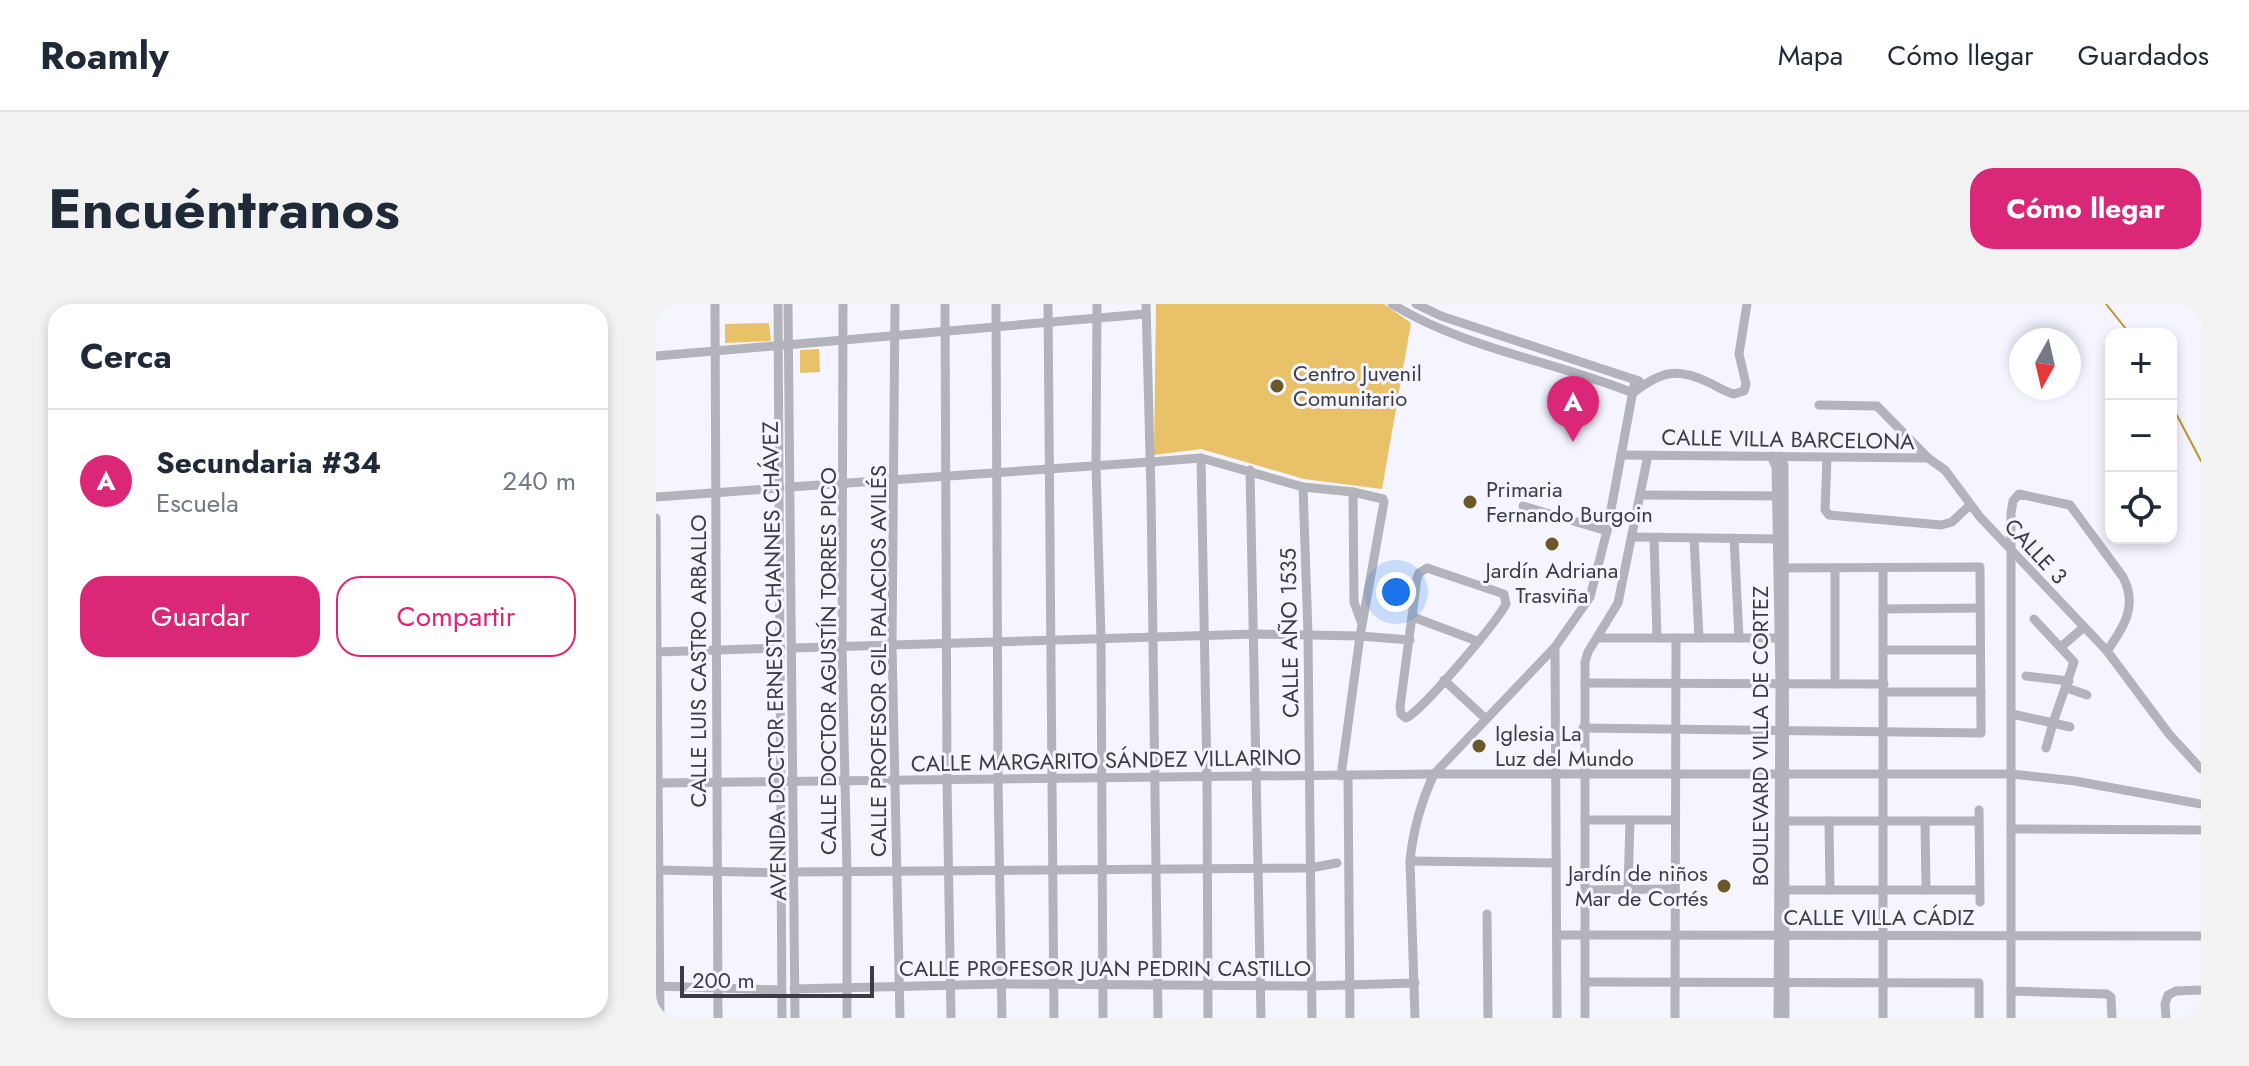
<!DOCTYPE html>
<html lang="es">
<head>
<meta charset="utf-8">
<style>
  :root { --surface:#fff; --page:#f2f2f3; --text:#1f2937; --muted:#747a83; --line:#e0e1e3; --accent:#db2777 }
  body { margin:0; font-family:Jost,sans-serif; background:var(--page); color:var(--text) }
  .controls { position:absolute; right:24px; top:24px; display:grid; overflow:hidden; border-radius:16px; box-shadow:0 4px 12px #0003 }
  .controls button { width:72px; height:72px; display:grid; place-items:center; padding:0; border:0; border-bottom:2px solid var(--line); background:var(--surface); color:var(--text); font:40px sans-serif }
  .compass { position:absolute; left:1353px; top:24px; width:72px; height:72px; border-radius:50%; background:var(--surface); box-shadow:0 4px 12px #0003; rotate:188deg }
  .scale { position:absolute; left:24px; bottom:20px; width:194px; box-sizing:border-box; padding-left:8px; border:4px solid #3b3d43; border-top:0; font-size:22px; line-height:28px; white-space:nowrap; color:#3b3d43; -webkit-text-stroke:6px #f4f5ff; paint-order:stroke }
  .you { position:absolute; left:740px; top:288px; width:28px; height:28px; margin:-20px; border:6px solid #fff; border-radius:50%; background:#1a73e8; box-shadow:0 0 0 12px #1a73e833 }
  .badge { display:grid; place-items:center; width:52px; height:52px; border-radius:50%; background:var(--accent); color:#fff; font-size:26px; font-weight:700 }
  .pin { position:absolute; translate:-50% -66px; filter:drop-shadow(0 2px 4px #0008) }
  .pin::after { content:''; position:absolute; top:42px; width:28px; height:24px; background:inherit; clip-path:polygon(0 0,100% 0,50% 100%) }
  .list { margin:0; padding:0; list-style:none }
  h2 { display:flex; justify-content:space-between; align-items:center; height:104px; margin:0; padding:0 32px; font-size:34px }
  h2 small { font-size:26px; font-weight:400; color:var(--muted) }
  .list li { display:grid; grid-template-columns:52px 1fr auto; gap:24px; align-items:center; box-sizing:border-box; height:144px; padding:0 32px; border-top:2px solid var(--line) }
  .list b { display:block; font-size:30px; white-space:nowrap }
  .list p { margin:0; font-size:26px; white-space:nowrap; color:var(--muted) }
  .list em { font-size:26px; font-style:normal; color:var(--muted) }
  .actions { display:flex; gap:16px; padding:24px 32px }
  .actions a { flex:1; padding:18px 0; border:2px solid var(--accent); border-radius:24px; text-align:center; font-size:28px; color:var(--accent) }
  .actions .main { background:var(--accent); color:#fff }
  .icon { flex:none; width:44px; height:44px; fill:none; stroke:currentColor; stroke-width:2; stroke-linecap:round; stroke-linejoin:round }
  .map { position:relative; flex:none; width:1545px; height:714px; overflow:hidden; border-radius:24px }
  header { display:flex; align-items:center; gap:48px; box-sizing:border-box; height:112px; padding:0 40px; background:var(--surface); border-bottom:2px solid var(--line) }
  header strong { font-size:38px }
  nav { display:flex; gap:44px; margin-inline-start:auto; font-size:28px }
  .intro { display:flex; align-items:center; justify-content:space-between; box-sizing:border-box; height:192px; padding:0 48px }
  h1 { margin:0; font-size:56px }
  .button { padding:20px 36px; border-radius:24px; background:var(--accent); color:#fff; font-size:28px; font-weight:700 }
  main { display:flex; gap:48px; padding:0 48px }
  aside { flex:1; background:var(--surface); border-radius:24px; box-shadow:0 4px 12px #0003 }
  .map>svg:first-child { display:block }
  .green { fill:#e8c168 }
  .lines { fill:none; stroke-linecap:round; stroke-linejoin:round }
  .stream { stroke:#bd952f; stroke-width:2 }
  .minor { stroke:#b3b4bb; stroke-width:9 }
  .poi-dot { fill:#6c5726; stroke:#f4f5ff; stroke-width:3 }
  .labels { text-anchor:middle; stroke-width:6; stroke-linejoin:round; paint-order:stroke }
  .poi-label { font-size:22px; fill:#3b3d43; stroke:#f4f5ff; text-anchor:start }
  .street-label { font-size:22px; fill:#3b3d43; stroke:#f4f5ff }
</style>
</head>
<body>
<header>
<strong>Roamly</strong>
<nav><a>Mapa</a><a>Cómo llegar</a><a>Guardados</a></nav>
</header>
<div class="intro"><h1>Encuéntranos</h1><a class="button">Cómo llegar</a></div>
<main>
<aside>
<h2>Cerca<small></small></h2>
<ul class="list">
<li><span class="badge">A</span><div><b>Secundaria #34</b><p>Escuela</p></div><em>240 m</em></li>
</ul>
<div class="actions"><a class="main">Guardar</a><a>Compartir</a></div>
</aside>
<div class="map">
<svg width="1545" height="714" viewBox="0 0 1545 714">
  <rect width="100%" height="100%" fill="#f4f5ff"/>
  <g class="green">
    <path d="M500 0H728L755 19 726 185 648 175 545 145 498 151Z"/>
    <path d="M113 19 115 37 69 39V20Z"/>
    <path d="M163 45 164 68 144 69V46Z"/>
  </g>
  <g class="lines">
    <g class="stream">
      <path d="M1450 0 1474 30"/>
      <path d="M1515 100 1545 157"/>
    </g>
    <g class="minor">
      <path d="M59 0 62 714"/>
      <path d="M122 0 126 714"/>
      <path d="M132 0 139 714"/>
      <path d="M187 0 186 343 191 568V714"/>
      <path d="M239 0 236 342 244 714"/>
      <path d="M289 0 291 475 295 714"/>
      <path d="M340 0 342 475 346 714"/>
      <path d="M392 0 398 714"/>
      <path d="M441 0 440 161 445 333 447 714"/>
      <path d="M490 0 495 188 502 714"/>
      <path d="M736 0C809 45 898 57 977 89 1005 67 1021 63 1054 79 1062 83 1069 88 1078 90L1088 87 1090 80 1083 50 1091 0"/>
      <path d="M760 0 785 12 983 77"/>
      <path d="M0 52 489 10"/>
      <path d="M1163 101 1221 102 1272 154 1289 166 1324 213 1451 347 1513 430 1545 465"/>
      <path d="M965 151 1272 154"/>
      <path d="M1115 152 1120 163 1124 380 1122 714"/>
      <path d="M1123 152 1128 161 1129 714"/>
      <path d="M545 154 551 473 552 714"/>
      <path d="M1171 154 1169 206 1173 211 1285 221 1296 218 1314 201"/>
      <path d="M594 166 605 714"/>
      <path d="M134 183 494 158 545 154 647 183 697 188 727 195 728 198 704 332 685 472"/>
      <path d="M647 183 652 330 656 714"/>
      <path d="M697 188 698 298 706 320"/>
      <path d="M985 191 1124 192"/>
      <path d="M0 193 124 184"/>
      <path d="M867 202 951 227"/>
      <path d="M0 214 4 714"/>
      <path d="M977 233 1126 235"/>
      <path d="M998 234 1001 334"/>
      <path d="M1038 234 1043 334"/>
      <path d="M1078 234 1083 334"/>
      <path d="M771 264 848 290 850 300C840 319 766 407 750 414L745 410 744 403 761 274 763 269Z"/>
      <path d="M1227 264V714"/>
      <path d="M1227 305 1324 304"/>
      <path d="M757 313 821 337"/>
      <path d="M943 334H1127"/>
      <path d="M899 343 901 714"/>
      <path d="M1405 343 1428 323"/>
      <path d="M136 344 599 330 704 332 754 336"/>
      <path d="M1228 346H1324"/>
      <path d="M0 348 125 344"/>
      <path d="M1370 372 1413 377"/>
      <path d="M788 376 830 415"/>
      <path d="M929 379 1228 380"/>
      <path d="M1179 380V264"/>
      <path d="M1411 384 1431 391"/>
      <path d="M1228 388H1325"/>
      <path d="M1356 410 1397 419 1418 358 1378 315"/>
      <path d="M927 424 1325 429 1324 263 1129 264"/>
      <path d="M1390 444 1397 419 1414 423"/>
      <path d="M692 472 694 714"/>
      <path d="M0 479 778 470H1356L1419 477 1545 500"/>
      <path d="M1323 506 1324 598"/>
      <path d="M929 516H1019"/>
      <path d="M1127 517H1323"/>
      <path d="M1173 517 1174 586"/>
      <path d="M1269 517 1270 586"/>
      <path d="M1355 525 1545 526"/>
      <path d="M754 557 900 559"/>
      <path d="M0 566 126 569"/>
      <path d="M138 568 654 564 681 559"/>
      <path d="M972 585 974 516"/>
      <path d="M929 586 1019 585"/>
      <path d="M1127 586H1323"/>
      <path d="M831 610 832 714"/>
      <path d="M901 631 1545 632"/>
      <path d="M929 678 1323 679V714"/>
      <path d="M0 682 125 686"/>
      <path d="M138 685 346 680 655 682 759 679"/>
      <path d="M1355 687 1451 690 1455 693 1456 714"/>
      <path d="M759 714 754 557C757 526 765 498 778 470L899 343 934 293 951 227 979 76"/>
      <path d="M929 714V358L932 348 962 299 992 151"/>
      <path d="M1019 714 1020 334"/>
      <path d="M1355 714V209L1357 197 1363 190 1414 201 1467 273C1482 302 1468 323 1451 347"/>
      <path d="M1510 714 1509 700 1512 691 1520 687 1545 686"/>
    </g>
  </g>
  <g class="poi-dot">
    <circle cx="621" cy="82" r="8"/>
    <circle cx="814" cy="198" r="8"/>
    <circle cx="896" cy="240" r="8"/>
    <circle cx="823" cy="442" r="8"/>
    <circle cx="1068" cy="582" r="8"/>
  </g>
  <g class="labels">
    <g class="poi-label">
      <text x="637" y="77">Centro Juvenil<tspan x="637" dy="25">Comunitario</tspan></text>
      <text x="830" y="193">Primaria<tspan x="830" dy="25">Fernando Burgoin</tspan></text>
      <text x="896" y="274" text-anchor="middle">Jardín Adriana<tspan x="896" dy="25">Trasviña</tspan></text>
      <text x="839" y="437">Iglesia La<tspan x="839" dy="25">Luz del Mundo</tspan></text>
      <text x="1052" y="577" text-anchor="end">Jardín de niños<tspan x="1052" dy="25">Mar de Cortés</tspan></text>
    </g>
    <g class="street-label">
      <text transform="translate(1132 135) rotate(1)" y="8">CALLE VILLA BARCELONA</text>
      <text transform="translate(1380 247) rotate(47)" y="8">CALLE 3</text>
      <text transform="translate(633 329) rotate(-91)" y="8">CALLE AÑO 1535</text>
      <text transform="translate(42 357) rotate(-90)" y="8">CALLE LUIS CASTRO ARBALLO</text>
      <text transform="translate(118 357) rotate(-91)" y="8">AVENIDA DOCTOR ERNESTO CHANNES CHÁVEZ</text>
      <text transform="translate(172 357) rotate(-90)" y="8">CALLE DOCTOR AGUSTÍN TORRES PICO</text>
      <text transform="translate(222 357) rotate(-90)" y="8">CALLE PROFESOR GIL PALACIOS AVILÉS</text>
      <text transform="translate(1104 432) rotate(-90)" y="8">BOULEVARD VILLA DE CORTEZ</text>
      <text transform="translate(450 456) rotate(-1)" y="8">CALLE MARGARITO SÁNDEZ VILLARINO</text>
      <text x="1223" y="621">CALLE VILLA CÁDIZ</text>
      <text x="449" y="672">CALLE PROFESOR JUAN PEDRIN CASTILLO</text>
    </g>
  </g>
</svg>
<div class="controls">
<button>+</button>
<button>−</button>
<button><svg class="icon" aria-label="locate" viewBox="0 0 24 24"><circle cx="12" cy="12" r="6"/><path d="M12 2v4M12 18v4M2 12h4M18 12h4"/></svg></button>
</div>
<svg class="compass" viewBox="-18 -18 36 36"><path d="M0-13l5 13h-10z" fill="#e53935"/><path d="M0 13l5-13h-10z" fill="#747a83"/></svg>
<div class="scale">200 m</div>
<div class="you"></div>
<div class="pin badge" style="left:917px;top:138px">A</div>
</div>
</main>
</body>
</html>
